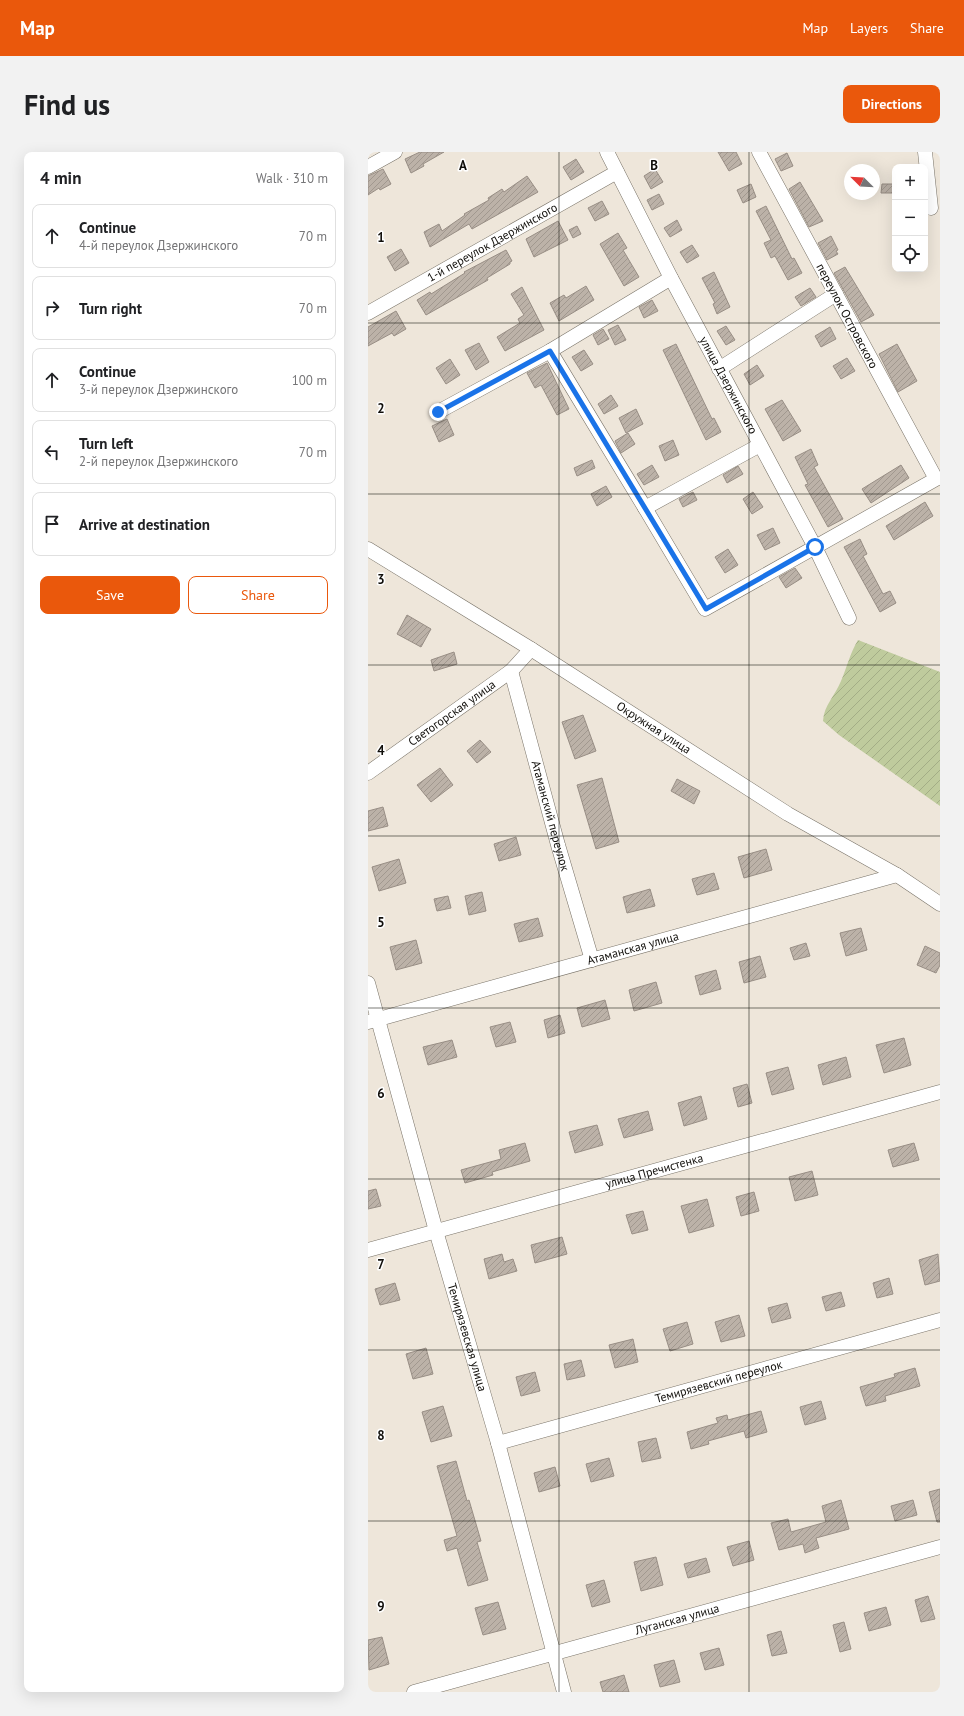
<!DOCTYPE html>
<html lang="en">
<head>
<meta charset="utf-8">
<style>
  :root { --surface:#fff; --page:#f2f2f2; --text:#202124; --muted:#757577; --line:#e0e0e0; --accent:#ea580c }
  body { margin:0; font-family:"PT Sans",sans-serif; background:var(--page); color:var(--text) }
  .controls { position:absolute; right:12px; top:12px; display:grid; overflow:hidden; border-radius:8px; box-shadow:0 4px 16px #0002 }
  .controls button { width:36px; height:36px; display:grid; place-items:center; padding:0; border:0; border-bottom:1px solid var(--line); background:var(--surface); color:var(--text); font:20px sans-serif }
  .compass { position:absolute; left:476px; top:12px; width:36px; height:36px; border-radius:50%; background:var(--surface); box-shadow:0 4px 16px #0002; rotate:294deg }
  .stop { position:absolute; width:12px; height:12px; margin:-9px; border:3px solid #1a73e8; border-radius:50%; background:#fff }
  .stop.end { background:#1a73e8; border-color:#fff; box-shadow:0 1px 4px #0008 }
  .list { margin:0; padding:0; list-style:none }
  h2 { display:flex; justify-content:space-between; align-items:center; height:52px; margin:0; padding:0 16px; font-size:17px }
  h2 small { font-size:13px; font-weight:400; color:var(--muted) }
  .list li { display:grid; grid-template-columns:26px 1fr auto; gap:12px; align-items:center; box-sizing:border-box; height:64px; margin:0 8px 8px; padding:0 8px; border:1px solid var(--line); border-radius:8px }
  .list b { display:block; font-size:15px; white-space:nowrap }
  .list p { margin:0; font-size:13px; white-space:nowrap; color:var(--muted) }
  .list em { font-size:13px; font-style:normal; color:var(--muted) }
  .actions { display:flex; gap:8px; padding:12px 16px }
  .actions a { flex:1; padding:9px 0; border:1px solid var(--accent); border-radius:8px; text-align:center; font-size:14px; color:var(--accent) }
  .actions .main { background:var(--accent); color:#fff }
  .icon { flex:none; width:22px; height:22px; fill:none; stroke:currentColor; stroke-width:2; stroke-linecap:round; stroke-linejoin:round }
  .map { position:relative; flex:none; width:572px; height:1540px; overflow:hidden; border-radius:8px }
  header { display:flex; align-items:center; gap:24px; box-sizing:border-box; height:56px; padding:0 20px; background:var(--accent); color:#fff }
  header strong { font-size:19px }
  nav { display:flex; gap:22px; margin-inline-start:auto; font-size:14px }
  .intro { display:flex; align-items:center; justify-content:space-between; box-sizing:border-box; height:96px; padding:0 24px }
  h1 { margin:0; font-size:28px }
  .button { padding:10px 18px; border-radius:8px; background:var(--accent); color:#fff; font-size:14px; font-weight:700 }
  main { display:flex; gap:24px; padding:0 24px }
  aside { flex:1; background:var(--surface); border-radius:8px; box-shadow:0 4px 16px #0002 }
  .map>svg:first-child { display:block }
  .garden { fill:url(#garden-furrows) }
  .building { fill:url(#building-hatch); stroke:#988e85 }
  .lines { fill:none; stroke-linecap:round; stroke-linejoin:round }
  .minor-casing { stroke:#797368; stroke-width:15 }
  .minor { stroke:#fff; stroke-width:14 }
  .route { stroke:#1a73e8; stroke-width:5 }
  .grid { fill:none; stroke:#100e0a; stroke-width:1; stroke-opacity:0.55 }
  .labels { text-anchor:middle; stroke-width:3; stroke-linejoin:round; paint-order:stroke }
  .street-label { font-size:12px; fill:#100e0a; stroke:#fff }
  .grid-label { font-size:13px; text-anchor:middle; font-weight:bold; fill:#100e0a; stroke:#fff; stroke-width:3; stroke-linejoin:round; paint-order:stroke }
</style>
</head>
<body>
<header>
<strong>Map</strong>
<nav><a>Map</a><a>Layers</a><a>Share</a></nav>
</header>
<div class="intro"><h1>Find us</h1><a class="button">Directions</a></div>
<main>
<aside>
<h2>4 min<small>Walk · 310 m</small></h2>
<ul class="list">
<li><svg class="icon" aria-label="ahead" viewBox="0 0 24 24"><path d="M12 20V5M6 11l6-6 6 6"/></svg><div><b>Continue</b><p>4-й переулок Дзержинского</p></div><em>70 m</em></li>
<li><svg class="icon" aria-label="right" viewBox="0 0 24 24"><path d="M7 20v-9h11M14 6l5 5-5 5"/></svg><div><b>Turn right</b></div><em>70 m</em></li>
<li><svg class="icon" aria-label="ahead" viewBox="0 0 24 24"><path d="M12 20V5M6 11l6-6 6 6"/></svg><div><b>Continue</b><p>3-й переулок Дзержинского</p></div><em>100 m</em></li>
<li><svg class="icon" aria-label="left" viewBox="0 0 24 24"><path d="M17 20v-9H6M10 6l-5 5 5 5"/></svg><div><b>Turn left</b><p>2-й переулок Дзержинского</p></div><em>70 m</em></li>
<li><svg class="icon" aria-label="arrive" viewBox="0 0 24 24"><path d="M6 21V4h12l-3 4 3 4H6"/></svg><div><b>Arrive at destination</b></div></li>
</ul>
<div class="actions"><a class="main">Save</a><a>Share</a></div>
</aside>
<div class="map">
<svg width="572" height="1540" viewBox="0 0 572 1540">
  <defs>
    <pattern id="garden-furrows" width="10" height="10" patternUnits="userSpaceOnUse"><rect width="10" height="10" fill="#bfcb9d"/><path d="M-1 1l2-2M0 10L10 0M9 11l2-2" fill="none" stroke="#a3ad86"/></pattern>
    <pattern id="building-hatch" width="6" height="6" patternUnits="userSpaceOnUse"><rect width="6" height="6" fill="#bcb2a8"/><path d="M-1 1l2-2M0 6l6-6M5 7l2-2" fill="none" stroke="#a1988f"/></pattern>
  </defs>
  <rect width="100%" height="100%" fill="#eee6da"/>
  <path class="garden" d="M490 488 572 520V654L471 583 455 569C456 553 467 544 473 529 479 515 482 501 490 488Z"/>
  <g class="building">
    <path d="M52 0H76L55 12 56 14 43 21 37 7Z"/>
    <path d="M350 0H368L374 12 361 19Z"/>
    <path d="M419 1 425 14 413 19 407 7Z"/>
    <path d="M208 7 216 20 203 28 195 15Z"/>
    <path d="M15 17 23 32 12 38 11 36 0 43V24Z"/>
    <path d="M287 17 295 30 283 37 276 24Z"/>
    <path d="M159 24 170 40 104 77 101 72 62 95 56 80 71 72 74 79 97 63 96 62 121 48 120 46 134 37 136 40Z"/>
    <path d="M432 30 455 69 441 75 421 37Z"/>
    <path d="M383 32 388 45 375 51 369 38Z"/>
    <path d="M514 32H527V41H513Z"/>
    <path d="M291 42 296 52 284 58 279 48Z"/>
    <path d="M234 49 241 62 227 69 220 56Z"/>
    <path d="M398 54 424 107 426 106 434 121 420 128 407 104 403 106 396 91 403 88 388 59Z"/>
    <path d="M309 68 314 78 302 85 296 76Z"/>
    <path d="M190 69 200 88 166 105 158 87Z"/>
    <path d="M209 74 213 82 205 86 201 78Z"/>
    <path d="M250 81 259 96 255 98 271 125 256 134 232 92Z"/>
    <path d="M463 84 470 98 468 99 470 102 459 108 450 91Z"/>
    <path d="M324 93 331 104 319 111 312 100Z"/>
    <path d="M33 97 41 111 27 119 19 105Z"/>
    <path d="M138 98 144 109 142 110V112L119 126 120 128 58 163 49 148 62 140 63 142 97 121 96 120Z"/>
    <path d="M477 115 506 163 493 170 466 121Z"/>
    <path d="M346 120 362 155 349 162 345 152 347 151 334 126Z"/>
    <path d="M218 134 226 148 191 169 182 151 196 143 198 146Z"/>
    <path d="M154 135 176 178 137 199 129 185 152 171 150 167 156 163 143 142Z"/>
    <path d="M442 136 448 145 433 154 427 145Z"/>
    <path d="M284 148 290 159 276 166 271 155Z"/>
    <path d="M28 159 38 177 26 184 24 181 0 194V175Z"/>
    <path d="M250 173 258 188 247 193 240 178Z"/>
    <path d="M358 174 367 188 358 193 349 179Z"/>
    <path d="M462 175 468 187 453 195 447 184Z"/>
    <path d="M235 177 241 187 230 193 225 183Z"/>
    <path d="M111 191 121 210 108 218 97 198Z"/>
    <path d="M308 192 344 267 346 266 353 280 338 288 295 198Z"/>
    <path d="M529 192 549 229 530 240 511 202Z"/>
    <path d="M216 198 225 212 213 219 204 205Z"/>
    <path d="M479 206 487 219 473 227 465 214Z"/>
    <path d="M82 207 92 223 78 232 68 216Z"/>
    <path d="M179 211 201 257 189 263 173 233 167 236 159 221Z"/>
    <path d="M389 213 396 224 382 233 376 222Z"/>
    <path d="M243 243 250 254 236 262 230 252Z"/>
    <path d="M414 248 433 279 415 289 397 257Z"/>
    <path d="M268 257 275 272 258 281 251 266Z"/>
    <path d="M79 267 86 283 71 290 64 274Z"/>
    <path d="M260 281 267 292 253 301 247 289Z"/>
    <path d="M305 288 311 303 297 309 291 294Z"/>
    <path d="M443 297 450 313 446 315 475 367 460 375 437 333 440 332 427 305Z"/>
    <path d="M224 308 227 316 209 324 206 316Z"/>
    <path d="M284 313 291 325 276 333 269 322Z"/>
    <path d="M533 313 541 326 503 351 494 337Z"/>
    <path d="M370 314 375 322 359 331 355 323Z"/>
    <path d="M238 334 244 345 229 354 223 342Z"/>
    <path d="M325 340 329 348 315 355 311 347Z"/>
    <path d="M385 340 395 355 384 362 375 347Z"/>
    <path d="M557 350 565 364 526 388 518 374Z"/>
    <path d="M405 376 412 391 397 398 389 383Z"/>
    <path d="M492 387 499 402 495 404 515 442 522 439 528 451 512 460 476 395Z"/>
    <path d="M360 397 370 413 357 421 347 405Z"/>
    <path d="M427 416 434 426 418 436 411 425Z"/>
    <path d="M39 463 63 477 53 495 29 482Z"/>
    <path d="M86 500 89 512 66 519 63 508Z"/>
    <path d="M215 563 228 599 207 607 194 570Z"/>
    <path d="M112 588 123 600 109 611 99 599Z"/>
    <path d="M72 616 85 633 63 650 49 633Z"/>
    <path d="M234 626 251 690 228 697 209 633Z"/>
    <path d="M309 627 332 639 326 652 303 639Z"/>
    <path d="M15 655 20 674 0 679V659Z"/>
    <path d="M148 685 153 703 131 709 126 692Z"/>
    <path d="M398 697 404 718 376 726 370 705Z"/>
    <path d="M31 707 38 731 11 739 4 715Z"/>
    <path d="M346 721 351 737 329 743 324 727Z"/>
    <path d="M282 737 287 754 259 761 255 745Z"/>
    <path d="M114 740 118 759 101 763 97 744Z"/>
    <path d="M80 744 83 756 69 759 66 747Z"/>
    <path d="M170 766 175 784 151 790 146 772Z"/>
    <path d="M493 776 499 798 478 804 472 781Z"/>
    <path d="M48 788 54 811 28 818 22 795Z"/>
    <path d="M438 791 442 804 426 808 422 796Z"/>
    <path d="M557 794 572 801V813L568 821 549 813Z"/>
    <path d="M392 804 398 825 376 831 371 810Z"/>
    <path d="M348 818 353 837 332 843 327 824Z"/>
    <path d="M288 830 294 851 266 859 261 838Z"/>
    <path d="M237 848 242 867 214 875 209 856Z"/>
    <path d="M192 863 197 881 180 886 176 868Z"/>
    <path d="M142 870 148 890 128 895 122 875Z"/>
    <path d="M536 886 543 913 516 921 508 893Z"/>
    <path d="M84 888 89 905 60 913 55 895Z"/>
    <path d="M478 905 483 925 455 933 450 913Z"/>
    <path d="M420 915 426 937 404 943 398 921Z"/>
    <path d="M379 932 384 951 370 955 365 936Z"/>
    <path d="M333 944 339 967 316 974 310 951Z"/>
    <path d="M280 959 285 978 256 986 250 967Z"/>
    <path d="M229 973 235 993 207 1001 201 980Z"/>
    <path d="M157 991 162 1009 124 1020 125 1023 97 1031 93 1018 133 1007 131 998Z"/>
    <path d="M546 991 551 1008 525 1015 520 998Z"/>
    <path d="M444 1019 450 1043 427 1049 421 1025Z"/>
    <path d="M8 1037 13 1054 0 1057V1039Z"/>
    <path d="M386 1040 391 1059 373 1064 368 1045Z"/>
    <path d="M339 1047 346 1074 321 1081 313 1054Z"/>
    <path d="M275 1059 280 1078 264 1082 258 1063Z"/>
    <path d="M194 1085 199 1102 167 1111 163 1093Z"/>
    <path d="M134 1102 136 1110 145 1107 149 1119 121 1127 116 1107Z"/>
    <path d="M570 1102 572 1129 557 1133 551 1108Z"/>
    <path d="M521 1126 525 1142 509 1146 505 1131Z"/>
    <path d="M27 1131 32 1148 12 1153 7 1137Z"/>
    <path d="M473 1140 477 1154 458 1159 454 1145Z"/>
    <path d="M419 1151 423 1166 404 1171 400 1156Z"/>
    <path d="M371 1163 377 1184 353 1190 347 1170Z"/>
    <path d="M319 1170 325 1192 302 1199 295 1177Z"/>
    <path d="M265 1187 270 1210 247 1216 241 1193Z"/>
    <path d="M58 1196 65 1222 45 1227 38 1202Z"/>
    <path d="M213 1208 217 1224 199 1228 196 1212Z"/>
    <path d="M547 1216 552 1234 517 1244 518 1249 498 1254 492 1235 527 1225 526 1222Z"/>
    <path d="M167 1220 172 1239 153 1244 148 1225Z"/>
    <path d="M453 1249 458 1267 437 1273 432 1255Z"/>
    <path d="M75 1254 84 1284 63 1290 54 1260Z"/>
    <path d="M393 1259 399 1280 378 1286 376 1279 340 1289 341 1292 323 1297 319 1280 350 1271 348 1266 359 1263 360 1268Z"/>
    <path d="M288 1286 293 1306 274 1310 270 1290Z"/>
    <path d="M241 1306 246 1324 223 1330 218 1312Z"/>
    <path d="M88 1309 99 1349 101 1348 113 1389 109 1390 120 1428 100 1434 89 1396 79 1399 76 1388 89 1384 69 1314Z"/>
    <path d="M187 1315 192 1334 171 1340 166 1321Z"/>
    <path d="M572 1337V1370H569L561 1340Z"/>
    <path d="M473 1348 481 1377 448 1386 451 1396 437 1401 435 1392 411 1398 403 1371 420 1367 423 1380 458 1370 454 1354Z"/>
    <path d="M545 1348 549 1363 527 1369 523 1354Z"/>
    <path d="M381 1389 386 1408 365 1414 359 1395Z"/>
    <path d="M288 1405 295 1433 273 1439 266 1410Z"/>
    <path d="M338 1406 342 1420 320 1426 316 1412Z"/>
    <path d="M236 1428 242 1450 224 1455 218 1433Z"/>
    <path d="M560 1444 567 1467 553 1470 547 1448Z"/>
    <path d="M130 1450 138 1477 115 1483 107 1456Z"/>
    <path d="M518 1455 523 1473 501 1479 496 1461Z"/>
    <path d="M476 1470 483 1497 472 1500 465 1473Z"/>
    <path d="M413 1479 419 1501 404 1504 399 1483Z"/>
    <path d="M14 1485 21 1512 1 1518 0 1488Z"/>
    <path d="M351 1496 356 1513 337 1518 332 1501Z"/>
    <path d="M306 1508 312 1530 292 1535 286 1513Z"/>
    <path d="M256 1523 261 1540H235L232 1530Z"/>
  </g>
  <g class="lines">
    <g class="minor-casing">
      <g id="minor">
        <path id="s1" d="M239 0 303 126 447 395 481 466"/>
        <path d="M557 0 563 56"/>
        <path d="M0 15 27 0"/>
        <path id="s2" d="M0 161 249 20"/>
        <path d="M182 199 277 356 392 293"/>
        <path d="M351 217 468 142"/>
        <path d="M70 260 182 199 303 126"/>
        <path d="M277 356 337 457 568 327 391 0"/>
        <path id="s3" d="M0 397 163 497 420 662 529 723 572 752"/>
        <path id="s4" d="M143 519 190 693 224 808"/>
        <path id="s5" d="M0 621 143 519 163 497"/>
        <path id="s6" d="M0 831 68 1079 130 1291 196 1540"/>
        <path id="s7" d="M0 870 529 723"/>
        <path id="s8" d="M0 1098 572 940"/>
        <path id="s9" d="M130 1291 572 1168"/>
        <path id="s10" d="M46 1540 572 1395"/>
      </g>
    </g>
    <use href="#minor" class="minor"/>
  </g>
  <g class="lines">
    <path class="route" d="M70 260 182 199 338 457 447 395"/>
  </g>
  <path class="grid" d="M191 0V1540M381 0V1540M0 171H572M0 342H572M0 513H572M0 684H572M0 856H572M0 1027H572M0 1198H572M0 1369H572"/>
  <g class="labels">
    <g class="street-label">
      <text dy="4" stroke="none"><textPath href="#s2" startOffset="143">1-й переулок Дзержинского</textPath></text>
      <text transform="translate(479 164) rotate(62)" y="4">переулок Островского</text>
      <text dy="4" stroke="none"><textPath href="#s1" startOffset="263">улица Дзержинского</textPath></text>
      <text dy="4" stroke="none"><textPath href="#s5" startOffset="103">Светогорская улица</textPath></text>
      <text dy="4" stroke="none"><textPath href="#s3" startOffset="337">Окружная улица</textPath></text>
      <text dy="4" stroke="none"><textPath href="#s4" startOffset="150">Атаманский переулок</textPath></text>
      <text dy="4" stroke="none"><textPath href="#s7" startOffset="275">Атаманская улица</textPath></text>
      <text dy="4" stroke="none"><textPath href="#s8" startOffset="297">улица Пречистенка</textPath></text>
      <text dy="4" stroke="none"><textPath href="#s6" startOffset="368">Темирязевская улица</textPath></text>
      <text dy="4" stroke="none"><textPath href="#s9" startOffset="229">Темирязевский переулок</textPath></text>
      <text dy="4" stroke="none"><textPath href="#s10" startOffset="273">Луганская улица</textPath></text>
    </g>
  </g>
  <g class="grid-label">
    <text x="95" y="18">A</text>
    <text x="286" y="18">B</text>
    <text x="13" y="90">1</text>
    <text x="13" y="261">2</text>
    <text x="13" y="432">3</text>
    <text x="13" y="603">4</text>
    <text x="13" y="775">5</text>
    <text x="13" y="946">6</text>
    <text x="13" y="1117">7</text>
    <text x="13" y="1288">8</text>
    <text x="13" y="1459">9</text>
  </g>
</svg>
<div class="controls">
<button>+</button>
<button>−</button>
<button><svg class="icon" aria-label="locate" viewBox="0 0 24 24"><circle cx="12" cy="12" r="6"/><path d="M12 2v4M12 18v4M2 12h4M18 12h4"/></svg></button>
</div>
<svg class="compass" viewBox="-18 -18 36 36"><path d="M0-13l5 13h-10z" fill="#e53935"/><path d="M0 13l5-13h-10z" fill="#757577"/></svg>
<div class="stop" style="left:447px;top:395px"></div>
<div class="stop end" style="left:70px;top:260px"></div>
</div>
</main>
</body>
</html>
